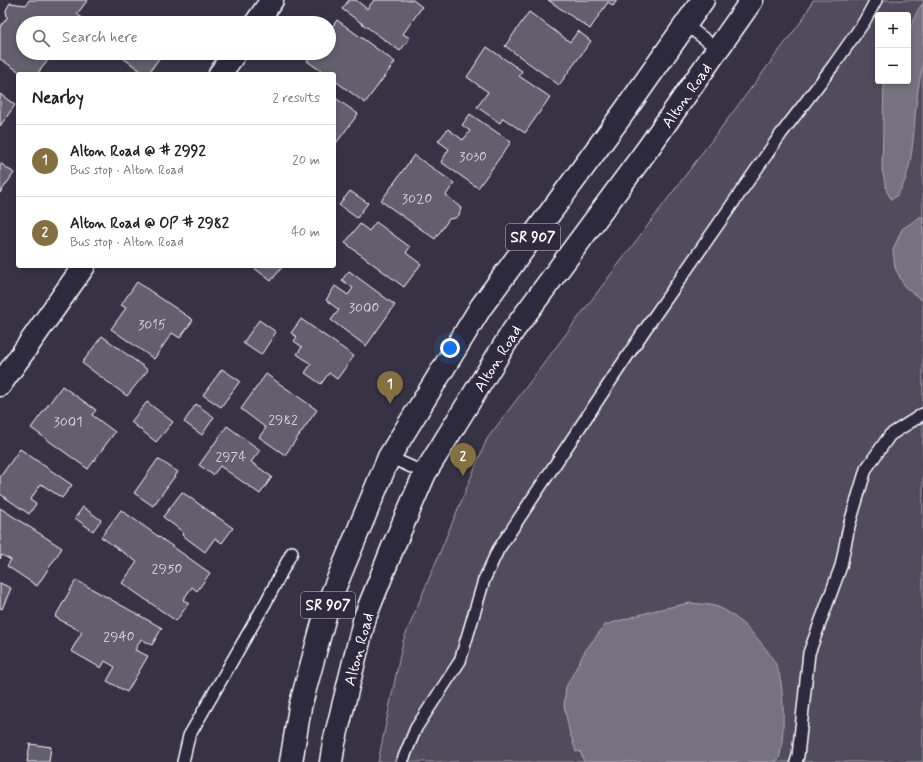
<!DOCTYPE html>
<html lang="en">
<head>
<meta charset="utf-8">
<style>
  :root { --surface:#fff; --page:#f2f2f2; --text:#202124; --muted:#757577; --line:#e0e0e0; --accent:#847042 }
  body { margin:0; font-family:Mynerve,sans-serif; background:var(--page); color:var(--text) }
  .controls { position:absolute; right:12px; top:12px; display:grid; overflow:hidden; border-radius:4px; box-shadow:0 2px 6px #0003 }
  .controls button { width:36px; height:36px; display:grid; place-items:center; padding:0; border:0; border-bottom:1px solid var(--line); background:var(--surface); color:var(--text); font:20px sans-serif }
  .you { position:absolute; left:450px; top:348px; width:14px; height:14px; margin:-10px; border:3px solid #fff; border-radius:50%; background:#1a73e8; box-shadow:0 0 0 6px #1a73e833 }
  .badge { display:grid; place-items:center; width:26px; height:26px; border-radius:50%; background:var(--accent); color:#fff; font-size:13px; font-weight:700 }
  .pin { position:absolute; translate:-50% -33px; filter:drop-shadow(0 1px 2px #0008) }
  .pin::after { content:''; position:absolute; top:21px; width:14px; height:12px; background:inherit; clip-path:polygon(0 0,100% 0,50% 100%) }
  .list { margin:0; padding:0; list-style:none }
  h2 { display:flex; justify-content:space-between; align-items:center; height:52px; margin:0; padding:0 16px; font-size:17px }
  h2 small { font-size:13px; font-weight:400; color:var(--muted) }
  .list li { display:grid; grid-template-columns:26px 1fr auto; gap:12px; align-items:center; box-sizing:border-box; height:72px; padding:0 16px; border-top:1px solid var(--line) }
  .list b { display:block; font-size:15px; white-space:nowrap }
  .list p { margin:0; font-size:13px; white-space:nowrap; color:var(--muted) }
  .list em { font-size:13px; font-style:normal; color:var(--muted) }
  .icon { flex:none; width:22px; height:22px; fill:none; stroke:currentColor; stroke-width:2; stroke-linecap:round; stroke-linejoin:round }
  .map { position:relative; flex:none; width:923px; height:762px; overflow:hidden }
  .search { position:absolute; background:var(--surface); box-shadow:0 2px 6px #0003; left:16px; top:16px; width:320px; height:44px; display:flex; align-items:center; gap:10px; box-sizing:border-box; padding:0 14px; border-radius:22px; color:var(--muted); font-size:15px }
  .panel { position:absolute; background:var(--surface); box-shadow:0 2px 6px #0003; left:16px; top:72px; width:320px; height:196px; border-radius:4px }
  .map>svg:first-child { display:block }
  .green { fill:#514c5c; stroke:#a8a6ae; fill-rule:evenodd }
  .water { fill:#76737f; stroke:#adabb2 }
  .building { fill:#635f6d; stroke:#fff }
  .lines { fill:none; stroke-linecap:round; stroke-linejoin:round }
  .lane-casing { stroke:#fff; stroke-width:14 }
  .street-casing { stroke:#fff; stroke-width:25 }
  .highway-casing { stroke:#fff; stroke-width:25 }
  .lane { stroke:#2f2a3d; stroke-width:11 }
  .street { stroke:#2f2a3d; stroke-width:22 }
  .highway { stroke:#2f2a3d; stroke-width:22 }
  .labels { text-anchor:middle; stroke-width:4; stroke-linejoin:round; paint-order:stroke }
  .number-label { font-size:14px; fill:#d8d7da }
  .shield { fill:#2f2a3d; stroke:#c1bfc5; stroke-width:1 }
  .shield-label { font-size:15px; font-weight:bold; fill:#fff }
  .street-label { font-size:16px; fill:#fff; stroke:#2f2a3d }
</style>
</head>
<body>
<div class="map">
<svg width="923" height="762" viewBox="0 0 923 762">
  <rect width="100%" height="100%" fill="#373345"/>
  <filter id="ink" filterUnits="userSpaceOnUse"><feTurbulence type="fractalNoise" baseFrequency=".025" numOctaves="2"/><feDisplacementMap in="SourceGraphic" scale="8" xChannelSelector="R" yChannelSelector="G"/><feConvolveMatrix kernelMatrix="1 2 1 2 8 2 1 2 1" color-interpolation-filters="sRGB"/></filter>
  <g filter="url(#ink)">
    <path class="green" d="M813 0H923V762H378L403 641 487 439 803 19ZM878 15H908V81H878Z"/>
    <g class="water">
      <path d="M921 5H923C923 23 923 42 923 60 922 73 918 85 917 97 913 124 915 182 892 200L887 192 882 169 884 81H908C908 51 904 32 921 5Z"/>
      <path d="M920 217H923V301L905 287 895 268 893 250 902 229Z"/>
      <path d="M690 603C699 604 710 604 718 607 737 614 767 646 776 665 785 683 785 739 779 759L774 762H584L580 751 576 752 569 730 564 705 566 687 585 651 605 625 656 610Z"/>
    </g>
    <g class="building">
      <path d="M29 0H85L87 1 77 14 89 23H23V53H70L53 54 37 74H23L0 59V27L7 18 6 10 10 3 26 5Z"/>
      <path d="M349 0H356L367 9 374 0H413L422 7 403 34 410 38 400 51 342 9Z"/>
      <path d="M548 0H617L613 6 608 2 590 29Z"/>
      <path d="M529 12 570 42 578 31 591 41 559 85 505 46Z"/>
      <path d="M337 20 395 62 365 103 334 80V74H325L307 61 313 53H329V31Z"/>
      <path d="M487 47 522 71 519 76 550 97 525 133 503 118 500 123 477 107 488 92 467 77Z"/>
      <path d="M116 53H155L160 57 148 74H145Z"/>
      <path d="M0 94 15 105 0 126Z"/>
      <path d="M334 97 358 114 334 146Z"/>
      <path d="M470 114 511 142 478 188 441 162 449 149 438 141 448 129 463 140 470 131 462 125Z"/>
      <path d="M414 155 454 183 446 195 461 208 459 215 455 218 449 219 435 239 381 201Z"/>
      <path d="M0 163 14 173 0 193Z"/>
      <path d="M350 191 368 203 357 218 339 205Z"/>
      <path d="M376 222 410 247 406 253 421 264 404 287 345 243 360 224 369 231Z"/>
      <path d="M253 266H283L271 281 253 267Z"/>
      <path d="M349 271 395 305 366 346 331 320 339 310 326 300 335 286 348 295 353 288 342 280Z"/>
      <path d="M137 282 193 320 180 338 172 333 154 359 111 329 126 308 121 305Z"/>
      <path d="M301 319 354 356 337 379 329 373 321 384 305 373 311 364 297 354 302 347 294 341 297 337 291 333Z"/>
      <path d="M259 320 276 332 261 355 243 343Z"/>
      <path d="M102 336 148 370 127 396 82 363Z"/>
      <path d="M222 369 240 381 221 407 203 395Z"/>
      <path d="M266 374 317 410 285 455 259 437 266 428 241 409Z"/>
      <path d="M62 386 96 410 92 415 115 432 88 469 31 428Z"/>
      <path d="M147 402 173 422 156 442 131 422Z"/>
      <path d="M196 404 214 417 202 435 184 422Z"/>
      <path d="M227 426 260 450 251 462 272 477 260 494 220 466 213 475 199 465Z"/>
      <path d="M20 449 72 485 62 498 41 484 30 500 36 504 29 514 0 494V477Z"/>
      <path d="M158 459 178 472 153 506 134 493Z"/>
      <path d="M182 492 233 528 222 543 215 538 205 552 182 535 183 532 163 517Z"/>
      <path d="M83 507 101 520 93 531 75 518Z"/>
      <path d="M0 508 62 548 37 586 7 566 11 560 2 555 0 559Z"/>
      <path d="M121 510 210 573 197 591 192 587 183 600 189 603 176 621 122 583 137 562 101 537Z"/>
      <path d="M76 580 162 628 152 645 141 639 135 650 148 656 127 692 107 681 115 667 105 661 101 668 71 651 82 632 55 617Z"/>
      <path d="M0 583 11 588 2 609 0 608Z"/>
      <path d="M30 744 51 747 49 762H27Z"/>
    </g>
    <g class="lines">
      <g class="lane-casing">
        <g id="lane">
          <path d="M686 25 718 49"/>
          <path d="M389 457 425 473"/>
          <path d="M183 762 189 736 266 602 292 552"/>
          <path d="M402 762 416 728 460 661 484 580 498 550 644 331 781 134 833 66 864 22 876 0"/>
          <path d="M796 762 798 756 809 653 841 566 849 526 866 469 890 435 923 414"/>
        </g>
      </g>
      <g class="street-casing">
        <g id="street">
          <path d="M256 23 272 0"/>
          <path d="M220 74 235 53"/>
          <path d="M0 385 84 266"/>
        </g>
      </g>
      <g class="highway-casing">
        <g id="highway">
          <path d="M291 762 300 707 329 601 389 457 481 307 624 112 703 0"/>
          <path d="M331 762 334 743 365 617 393 547 425 473 513 331 649 147 752 0"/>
        </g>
      </g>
      <use href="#lane" class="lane"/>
      <use href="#street" class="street"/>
      <use href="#highway" class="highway"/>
    </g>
  </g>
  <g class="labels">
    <g class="number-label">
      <text x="473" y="161">3030</text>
      <text x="417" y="203">3020</text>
      <text x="364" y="312">3000</text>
      <text x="152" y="329">3015</text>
      <text x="283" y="424">2982</text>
      <text x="68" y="426">3001</text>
      <text x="231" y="461">2974</text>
      <text x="167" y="573">2950</text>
      <text x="119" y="641">2940</text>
    </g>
    <g class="shield">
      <rect x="506" y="224" width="54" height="26" rx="3"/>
      <rect x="301" y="592" width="54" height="26" rx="3"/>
    </g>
    <g class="shield-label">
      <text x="533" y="242">SR 907</text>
      <text x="328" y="610">SR 907</text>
    </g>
    <g class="street-label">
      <text transform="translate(686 95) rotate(-55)" y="6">Alton Road</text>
      <text transform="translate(497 358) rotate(-58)" y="6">Alton Road</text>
      <text transform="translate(358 649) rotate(-75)" y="6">Alton Road</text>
    </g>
  </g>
</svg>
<div class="controls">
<button>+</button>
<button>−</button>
</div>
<div class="you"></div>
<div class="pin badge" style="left:390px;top:404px">1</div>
<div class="pin badge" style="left:463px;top:476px">2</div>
<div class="search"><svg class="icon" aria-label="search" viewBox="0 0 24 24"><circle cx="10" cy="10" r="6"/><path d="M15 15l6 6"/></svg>Search here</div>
<section class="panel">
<h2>Nearby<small>2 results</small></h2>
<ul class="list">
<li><span class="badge">1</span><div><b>Alton Road @ # 2992</b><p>Bus stop · Alton Road</p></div><em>20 m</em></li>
<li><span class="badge">2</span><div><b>Alton Road @ OP # 2982</b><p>Bus stop · Alton Road</p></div><em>40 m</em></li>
</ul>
</section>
</div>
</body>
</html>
